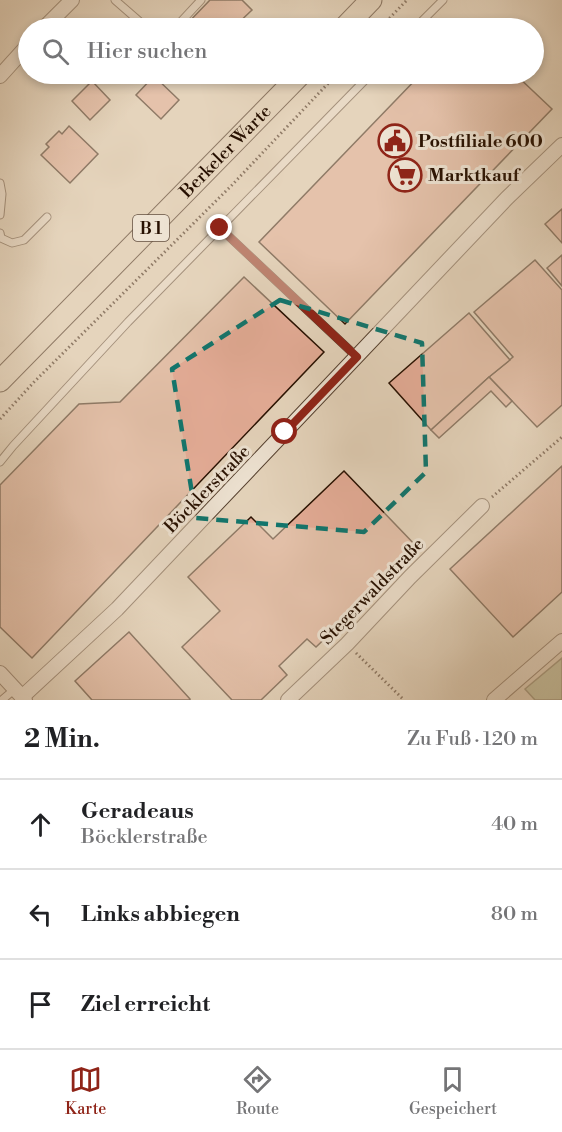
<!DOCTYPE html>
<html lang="de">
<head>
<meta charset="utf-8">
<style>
  :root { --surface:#fff; --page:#f2f2f2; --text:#202124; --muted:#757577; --line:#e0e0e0; --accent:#8f2418 }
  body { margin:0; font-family:"Libre Bodoni",serif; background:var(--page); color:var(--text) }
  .stop { position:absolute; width:18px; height:18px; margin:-14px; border:4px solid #8f2418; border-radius:50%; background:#fff }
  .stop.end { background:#8f2418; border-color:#fff; box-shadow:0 2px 6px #0008 }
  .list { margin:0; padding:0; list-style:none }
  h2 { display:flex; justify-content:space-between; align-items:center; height:78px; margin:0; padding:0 24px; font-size:26px }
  h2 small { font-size:20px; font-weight:400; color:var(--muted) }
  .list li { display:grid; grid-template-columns:39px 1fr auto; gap:18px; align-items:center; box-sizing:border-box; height:90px; padding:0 24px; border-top:2px solid var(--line) }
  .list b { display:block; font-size:22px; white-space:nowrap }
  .list p { margin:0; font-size:20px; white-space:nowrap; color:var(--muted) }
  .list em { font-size:20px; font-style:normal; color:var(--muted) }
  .icon { flex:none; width:33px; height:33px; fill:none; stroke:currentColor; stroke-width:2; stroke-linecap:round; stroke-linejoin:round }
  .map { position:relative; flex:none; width:562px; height:700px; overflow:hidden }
  .search { position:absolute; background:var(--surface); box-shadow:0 3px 9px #0003; left:18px; right:18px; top:18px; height:66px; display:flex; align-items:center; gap:15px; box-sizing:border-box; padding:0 21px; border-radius:33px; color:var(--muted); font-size:22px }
  .sheet { height:348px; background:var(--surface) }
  nav { display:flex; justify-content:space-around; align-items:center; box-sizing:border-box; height:84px; border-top:2px solid var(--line); background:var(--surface); font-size:16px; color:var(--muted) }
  nav a { display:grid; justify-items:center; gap:3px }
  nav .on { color:var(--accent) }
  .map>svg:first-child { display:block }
  .green { fill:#b1bd93; stroke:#6c664a; stroke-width:1.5 }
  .building { fill:#e5ad98; stroke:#271001; stroke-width:1.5 }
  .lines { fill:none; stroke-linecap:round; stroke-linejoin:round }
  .lane-casing { stroke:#564130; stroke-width:9 }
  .street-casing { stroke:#564130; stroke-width:16 }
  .primary-casing { stroke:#271001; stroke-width:23 }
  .path { stroke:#271001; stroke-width:3; stroke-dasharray:1.5 3; stroke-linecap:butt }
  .lane { stroke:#eee3d3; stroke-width:7 }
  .street { stroke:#eee3d3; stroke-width:14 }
  .primary { stroke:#e5d4bc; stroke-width:21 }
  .route { stroke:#8f2418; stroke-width:8 }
  .marked { fill:none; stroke:#0f766e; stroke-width:4.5; stroke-dasharray:12 8; stroke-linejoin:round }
  .labels { text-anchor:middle; stroke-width:6; stroke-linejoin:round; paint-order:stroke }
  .shield { fill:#eee3d3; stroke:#634f40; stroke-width:1.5 }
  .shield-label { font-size:16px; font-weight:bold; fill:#271001 }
  .poi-label { font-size:18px; font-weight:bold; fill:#271001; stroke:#eee3d3; text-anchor:start }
  .street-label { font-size:18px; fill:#271001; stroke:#eee3d3 }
</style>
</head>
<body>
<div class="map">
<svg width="562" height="700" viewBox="0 0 562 700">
  <rect width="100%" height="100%" fill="#e5d4bc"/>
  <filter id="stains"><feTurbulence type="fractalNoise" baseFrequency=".00333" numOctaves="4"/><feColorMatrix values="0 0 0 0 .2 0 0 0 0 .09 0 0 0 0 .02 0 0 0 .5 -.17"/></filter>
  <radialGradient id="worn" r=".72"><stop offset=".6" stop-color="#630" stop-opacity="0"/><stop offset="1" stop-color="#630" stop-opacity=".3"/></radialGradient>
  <path class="green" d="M562 658V700H535L525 689Z"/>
  <g class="building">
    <path d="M210 0H242L252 10 233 28H183Z"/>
    <path d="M421 74H515L552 109 345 324 259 242Z"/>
    <path d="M154 76 179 100 161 119 136 95Z"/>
    <path d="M92 81 110 100 90 120 72 101Z"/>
    <path d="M69 126 98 154 70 183 41 155 49 147 46 144 59 131 62 134Z"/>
    <path d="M562 209V243L545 224Z"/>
    <path d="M562 255V286L547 268Z"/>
    <path d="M535 260 562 290V405L537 427 489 377 513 357 474 312Z"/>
    <path d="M244 277 324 352 32 658 0 627V485L79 404 120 402Z"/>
    <path d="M469 313 510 360 489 377 431 430 389 383Z"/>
    <path d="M489 377 512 401 506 407 491 391 439 438 431 430Z"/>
    <path d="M562 466V592L513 637 450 569Z"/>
    <path d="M344 471 419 549 316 647 307 639 279 666 287 675 261 700H232L182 647 220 611 188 577 251 517 273 539Z"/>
    <path d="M129 632 190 699V700H92L75 681Z"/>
  </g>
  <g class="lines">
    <g class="lane-casing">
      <g id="lane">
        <path d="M115 0 147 28"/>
        <path d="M175 28 201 0"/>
        <path d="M415 28 443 0"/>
        <path d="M0 183 2 194 0 215"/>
        <path d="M220 228 357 357"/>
        <path d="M0 233 1 238 12 243 24 240 47 217"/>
        <path d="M0 462 13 446 128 322 371 74"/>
        <path d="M2 700 15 689"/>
      </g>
    </g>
    <g class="street-casing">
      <g id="street">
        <path d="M44 28 72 0"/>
        <path d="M0 76 28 45"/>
        <path d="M0 673 25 700"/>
        <path d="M22 697 117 609 507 198 562 145"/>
        <path d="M288 700 347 644 410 577 482 506"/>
        <path d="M494 700 562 641"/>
      </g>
    </g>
    <g class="primary-casing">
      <g id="primary">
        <path d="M344 28 371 0"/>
        <path id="s1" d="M0 381 301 74"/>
      </g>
    </g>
    <g class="path">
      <path d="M380 28 407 0"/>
      <path d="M0 419 34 382 232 185 337 74"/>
      <path d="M492 497 562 437"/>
      <path d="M356 653 404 700"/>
    </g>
    <use href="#lane" class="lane"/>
    <use href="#street" class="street"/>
    <use href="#primary" class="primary"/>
  </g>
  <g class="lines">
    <path class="route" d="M220 228 357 357 285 432"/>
  </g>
  <path d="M0 0H562V700H0ZM280 300 422 343 426 472 364 532 196 518 172 369Z" fill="#e5d4bc" fill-opacity=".55" fill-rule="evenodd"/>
  <path class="marked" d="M280 300 422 343 426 472 364 532 196 518 172 369Z"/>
  <defs>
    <g id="civic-ring" transform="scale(1.725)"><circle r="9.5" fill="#eee3d3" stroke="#8f2418" stroke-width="1.5"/><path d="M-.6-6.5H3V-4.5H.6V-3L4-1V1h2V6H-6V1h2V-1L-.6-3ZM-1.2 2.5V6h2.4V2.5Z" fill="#8f2418"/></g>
    <g id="supermarket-ring" transform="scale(1.725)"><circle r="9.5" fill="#eee3d3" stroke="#8f2418" stroke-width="1.5"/><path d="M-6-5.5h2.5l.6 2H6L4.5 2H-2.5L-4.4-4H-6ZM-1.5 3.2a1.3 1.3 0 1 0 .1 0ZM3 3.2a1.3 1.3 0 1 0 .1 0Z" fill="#8f2418"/></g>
  </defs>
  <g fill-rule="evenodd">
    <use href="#civic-ring" x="395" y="141"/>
    <use href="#supermarket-ring" x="405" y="175"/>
  </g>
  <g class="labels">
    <rect class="shield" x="133" y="215" width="36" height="26" rx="4.5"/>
    <g class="shield-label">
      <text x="151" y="234">B 1</text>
    </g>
    <g class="poi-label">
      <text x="418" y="147">Postfiliale 600</text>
      <text x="428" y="181">Marktkauf</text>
    </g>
    <g class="street-label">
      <text dy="6" stroke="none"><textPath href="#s1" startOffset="322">Berkeler Warte</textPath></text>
      <text transform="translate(207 489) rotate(-46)" y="6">Böcklerstraße</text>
      <text transform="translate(372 591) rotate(-46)" y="6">Stegerwaldstraße</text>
    </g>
  </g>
  <rect width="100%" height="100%" filter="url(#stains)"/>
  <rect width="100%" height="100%" fill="url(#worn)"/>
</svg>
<div class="stop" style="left:285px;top:432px"></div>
<div class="stop end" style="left:220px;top:228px"></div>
<div class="search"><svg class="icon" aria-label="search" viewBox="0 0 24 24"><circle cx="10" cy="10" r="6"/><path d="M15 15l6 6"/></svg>Hier suchen</div>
</div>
<section class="sheet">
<h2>2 Min.<small>Zu Fuß · 120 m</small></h2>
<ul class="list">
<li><svg class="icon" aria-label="ahead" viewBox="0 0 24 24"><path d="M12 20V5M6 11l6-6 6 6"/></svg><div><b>Geradeaus</b><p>Böcklerstraße</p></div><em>40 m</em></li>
<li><svg class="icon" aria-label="left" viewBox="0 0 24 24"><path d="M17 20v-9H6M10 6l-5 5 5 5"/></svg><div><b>Links abbiegen</b></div><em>80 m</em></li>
<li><svg class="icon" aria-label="arrive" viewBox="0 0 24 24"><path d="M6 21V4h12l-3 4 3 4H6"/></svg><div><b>Ziel erreicht</b></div></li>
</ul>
</section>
<nav>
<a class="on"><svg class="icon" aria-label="map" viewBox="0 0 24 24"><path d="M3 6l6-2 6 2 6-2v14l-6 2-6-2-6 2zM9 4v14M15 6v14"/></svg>Karte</a>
<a><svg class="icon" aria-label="directions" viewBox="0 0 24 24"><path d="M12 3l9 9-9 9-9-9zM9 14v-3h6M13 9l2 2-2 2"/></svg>Route</a>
<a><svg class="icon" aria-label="saved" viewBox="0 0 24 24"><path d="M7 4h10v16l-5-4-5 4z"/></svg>Gespeichert</a>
</nav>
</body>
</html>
